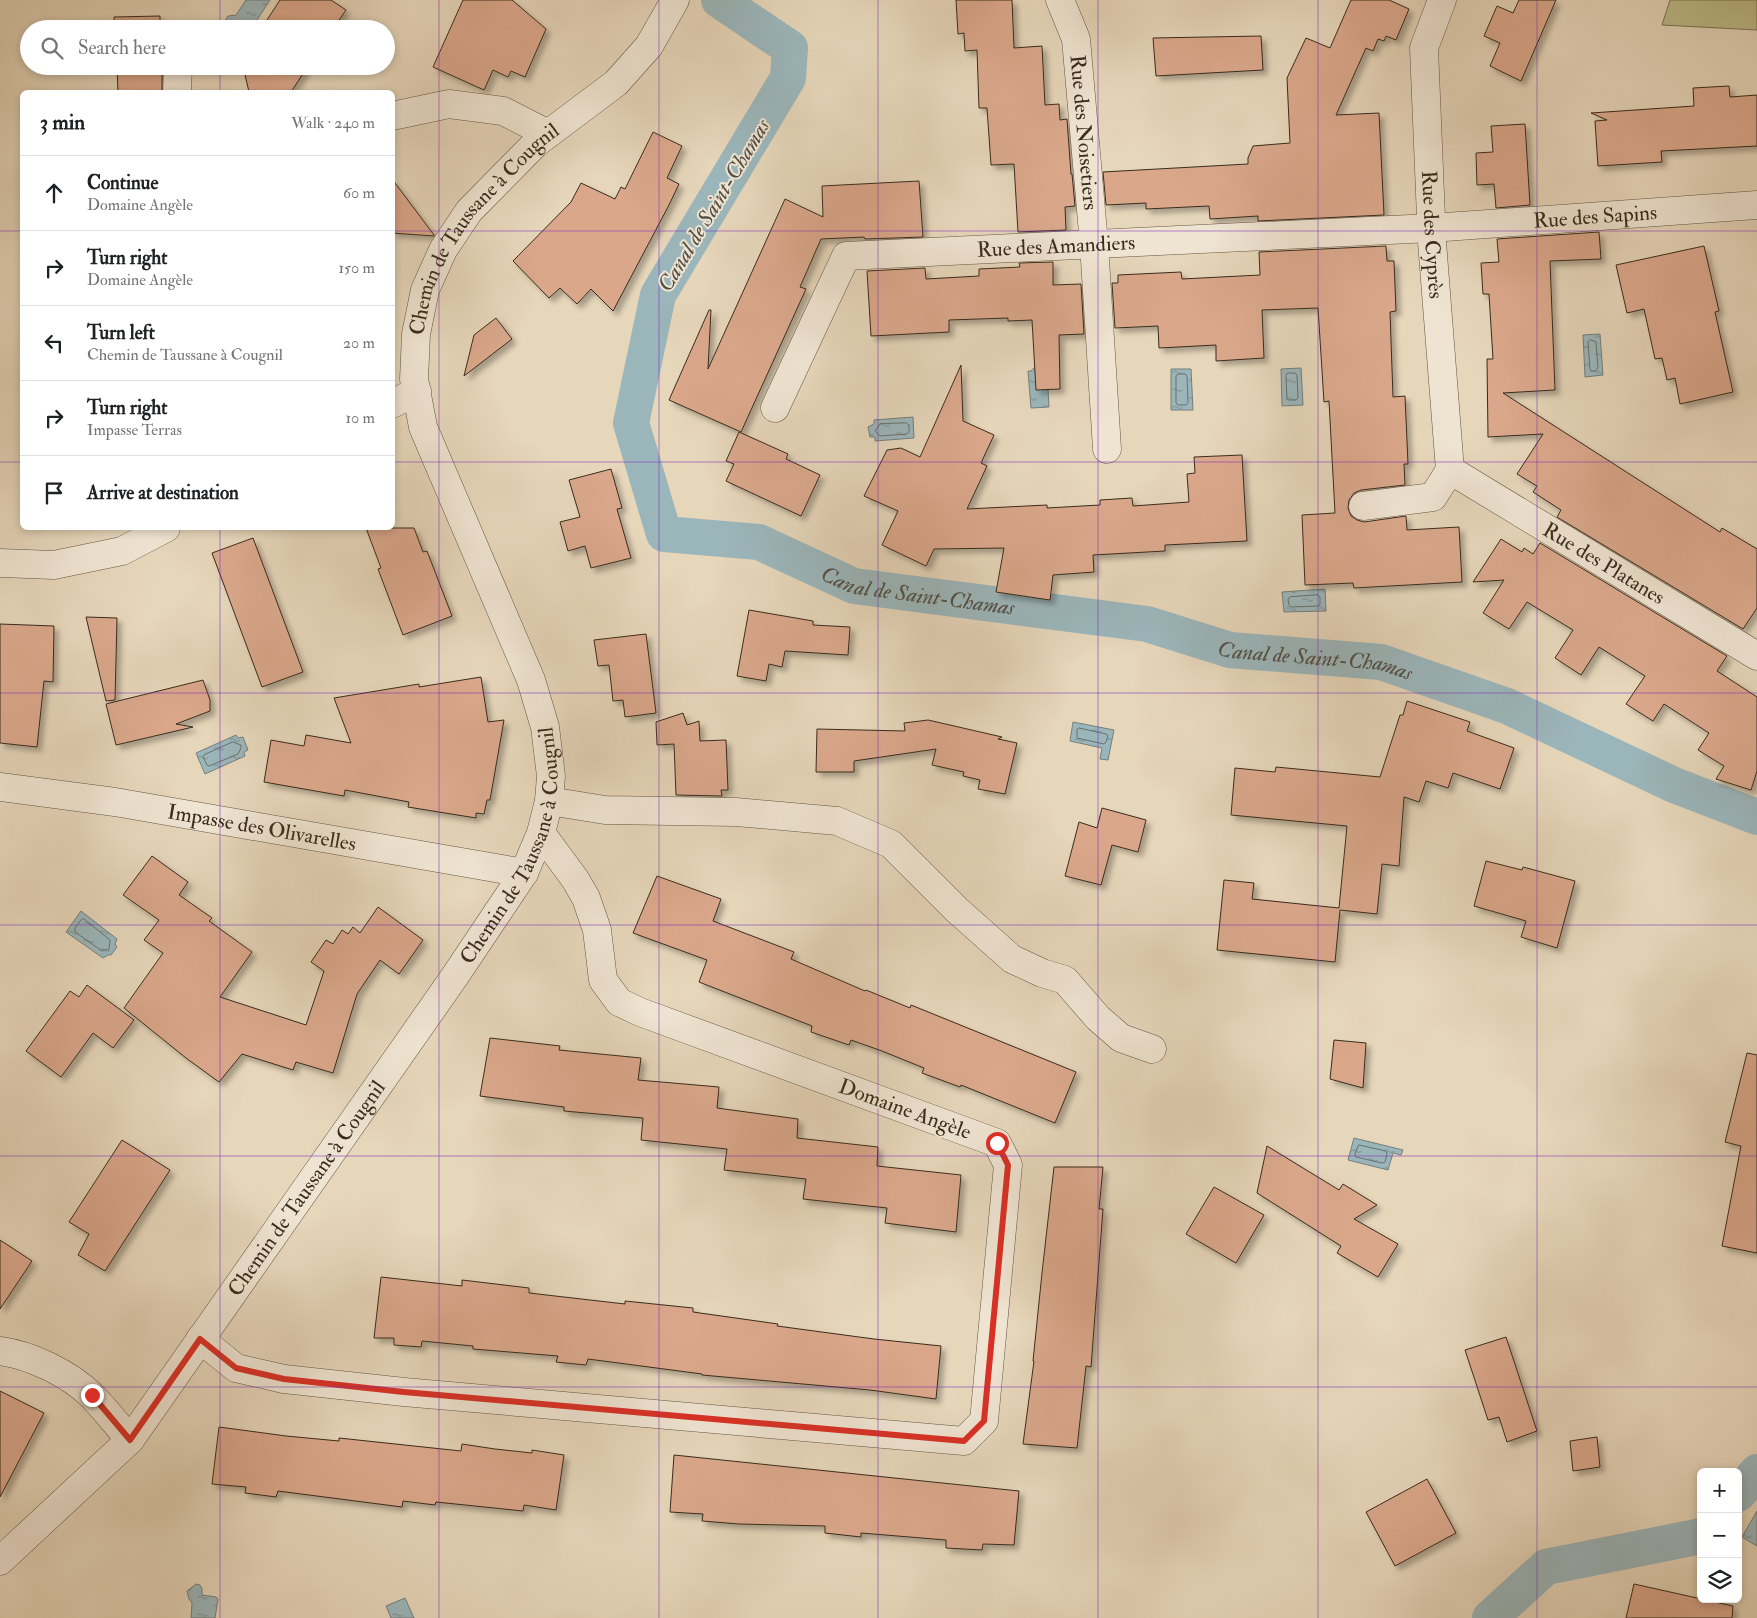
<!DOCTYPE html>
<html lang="en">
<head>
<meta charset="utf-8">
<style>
  :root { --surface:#fff; --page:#f2f2f2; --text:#202124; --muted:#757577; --line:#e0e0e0 }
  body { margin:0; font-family:"IM FELL Double Pica",serif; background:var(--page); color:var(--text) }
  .controls { position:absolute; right:15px; bottom:15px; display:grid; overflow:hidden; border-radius:8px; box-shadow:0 2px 8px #0003 }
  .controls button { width:45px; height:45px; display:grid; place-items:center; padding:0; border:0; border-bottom:1px solid var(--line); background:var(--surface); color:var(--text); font:25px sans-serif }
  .stop { position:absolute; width:15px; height:15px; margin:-11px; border:4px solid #d93025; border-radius:50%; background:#fff }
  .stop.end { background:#d93025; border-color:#fff; box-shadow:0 1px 5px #0008 }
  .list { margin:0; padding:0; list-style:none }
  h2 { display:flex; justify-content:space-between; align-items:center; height:65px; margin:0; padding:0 20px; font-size:21px }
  h2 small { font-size:16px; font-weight:400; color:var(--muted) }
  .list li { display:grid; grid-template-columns:32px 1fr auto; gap:15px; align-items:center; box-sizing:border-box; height:75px; padding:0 20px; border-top:1px solid var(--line) }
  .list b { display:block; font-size:19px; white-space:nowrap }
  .list p { margin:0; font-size:16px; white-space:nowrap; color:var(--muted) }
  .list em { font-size:16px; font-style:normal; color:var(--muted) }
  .icon { flex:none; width:28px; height:28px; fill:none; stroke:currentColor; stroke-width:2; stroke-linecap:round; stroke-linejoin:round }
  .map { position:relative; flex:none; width:1757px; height:1618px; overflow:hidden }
  .search { position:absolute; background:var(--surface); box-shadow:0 2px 8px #0003; left:20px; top:20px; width:375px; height:55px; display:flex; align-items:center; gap:12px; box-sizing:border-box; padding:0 18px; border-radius:28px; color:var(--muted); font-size:19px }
  .panel { position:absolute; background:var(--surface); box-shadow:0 2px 8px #0003; left:20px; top:90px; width:375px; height:440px; border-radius:8px }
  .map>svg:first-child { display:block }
  .green { fill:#bdbc8a; stroke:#7b7453 }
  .water { fill:url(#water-ripples); stroke:#747f7b }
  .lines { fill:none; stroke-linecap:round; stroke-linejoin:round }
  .shore { stroke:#6a716c; stroke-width:1 }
  .canal { stroke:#9bb6bb; stroke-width:36 }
  .building { fill:#daa78b; stroke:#392c1c; filter:url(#shadow) }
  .minor-casing { stroke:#645644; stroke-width:29 }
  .minor { stroke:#efe4d2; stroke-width:28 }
  .route { stroke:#d93025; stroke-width:6 }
  .grid { fill:none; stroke:#7b2cbf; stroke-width:1; stroke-opacity:0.55 }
  .labels { text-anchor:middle; stroke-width:4; stroke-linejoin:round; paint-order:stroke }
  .street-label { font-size:21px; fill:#392c1c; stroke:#efe4d2 }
  .water-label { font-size:22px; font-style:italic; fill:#524e44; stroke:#efe4d2 }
</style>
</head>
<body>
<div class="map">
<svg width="1757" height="1618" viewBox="0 0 1757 1618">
  <defs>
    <pattern id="water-ripples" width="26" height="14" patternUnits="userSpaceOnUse" patternTransform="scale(1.25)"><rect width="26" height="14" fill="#9bb6bb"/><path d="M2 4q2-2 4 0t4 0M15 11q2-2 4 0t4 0" fill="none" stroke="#7f9497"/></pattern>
    <filter id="shadow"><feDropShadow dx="4.5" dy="4.5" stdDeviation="2.5" flood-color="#0004"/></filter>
  </defs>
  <rect width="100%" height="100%" fill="#e6d6ba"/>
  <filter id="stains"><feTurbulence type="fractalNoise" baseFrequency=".004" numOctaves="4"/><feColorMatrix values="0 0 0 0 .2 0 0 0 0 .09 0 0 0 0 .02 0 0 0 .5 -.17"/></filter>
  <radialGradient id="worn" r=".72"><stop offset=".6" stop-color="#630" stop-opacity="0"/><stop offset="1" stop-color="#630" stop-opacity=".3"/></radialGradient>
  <path class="green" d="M1670 0H1757V30L1662 25Z"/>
  <g class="water">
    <path d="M246 0H270L253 26 243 21 238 29H228L225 21 228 16 236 15Z"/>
    <path d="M1600 334 1603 375 1585 377 1583 335Z"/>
    <path d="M1036 366 1047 370 1049 407 1031 408 1028 371H1031Z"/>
    <path d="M1301 368 1303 405 1282 406 1281 369Z"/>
    <path d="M1171 369H1191L1193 410H1171Z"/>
    <path d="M913 417 914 438 875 441V437H870L868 427 874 424V420Z"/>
    <path d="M1325 589 1326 611 1284 612 1282 592Z"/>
    <path d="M1073 722 1114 730 1108 760 1100 759 1102 748 1070 741Z"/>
    <path d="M236 735 238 738 243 737 248 750 244 752 245 756 205 774 196 753Z"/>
    <path d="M81 911 117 939 115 944 117 947 111 955H108L103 958 66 932Z"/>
    <path d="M1354 1138 1403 1150 1401 1155 1393 1153 1388 1170 1348 1160Z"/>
    <path d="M1757 1511V1546L1742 1537Z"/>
    <path d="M196 1584 200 1585 202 1589V1595L216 1597 218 1599 215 1618H191L192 1603 189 1599 187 1591Z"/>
    <path d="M405 1598 414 1618H391L386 1606Z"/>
  </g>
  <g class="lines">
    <g class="shore">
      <path d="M1591 340 1596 342 1598 368 1595 371H1591L1590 369 1588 342Z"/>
      <path d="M1288 373H1295L1297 375 1298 398 1296 400H1289L1287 399 1286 376Z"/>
      <path d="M1179 374H1185L1187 376 1188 403 1186 405H1178L1176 403V376Z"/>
      <path d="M906 423 909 425V432L907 434 880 436 875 431 880 424Z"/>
      <path d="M1318 595 1320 597V604L1319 606 1291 607 1289 605 1288 599 1290 597Z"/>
      <path d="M1079 728 1106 734 1108 736 1106 742 1104 744 1077 738V730Z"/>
      <path d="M233 742 241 745V748L238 754 209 766 207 765 203 757 204 755Z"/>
      <path d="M84 919 110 940 109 949 102 951 75 932V928L81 920Z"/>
      <path d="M1359 1145 1386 1151 1387 1154 1385 1162 1382 1163 1356 1157 1355 1154Z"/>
    </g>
    <g class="canal">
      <path id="s1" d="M719 0 790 48 788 78 658 295 631 423 664 534 759 542 854 586 1147 624 1230 650 1381 662 1507 706 1674 785 1757 817"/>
      <path d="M1738 1494 1757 1472"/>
      <path d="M1490 1618 1546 1567 1701 1536"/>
    </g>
  </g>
  <g class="building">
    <path d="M280 0H331L346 10 333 29H261Z"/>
    <path d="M463 0H512L546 29 525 77 511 71 508 77 493 70 484 90 433 67Z"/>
    <path d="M956 0H1012L1014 48 1042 46 1045 105 1059 104 1060 120 1067 119 1071 174H1072L1075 206 1065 207 1066 230 1018 232 1014 164 991 165 987 108H979L977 50 965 51 964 33 958 34Z"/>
    <path d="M1351 0H1389L1409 9 1396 40 1386 36 1384 41 1378 39 1373 51 1366 48 1336 115 1379 113 1384 215 1258 221V216L1210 219 1209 206 1146 209V203L1106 205 1103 172 1248 164V158L1253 146 1290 143 1287 78 1306 38 1330 48Z"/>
    <path d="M1519 0H1556L1521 81 1490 66 1500 43 1484 36 1497 6 1513 13Z"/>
    <path d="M160 16V29H115L114 17Z"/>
    <path d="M1261 36 1263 70 1156 76 1153 38Z"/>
    <path d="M117 66H162V92H118Z"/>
    <path d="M243 66H308L291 92H249Z"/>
    <path d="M1729 86 1730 97 1757 95V146L1661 151 1662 162 1598 166 1595 121 1607 120 1591 113 1694 106 1693 88Z"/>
    <path d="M1525 124 1530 205 1496 208 1494 184 1477 185 1476 153 1493 152 1491 126Z"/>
    <path d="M653 132 682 146 667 178 679 184 669 205 613 311 591 289 577 304 560 288 549 298 513 261 571 202 581 183 615 199 621 187 625 189Z"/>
    <path d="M392 179 434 235V236L392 233Z"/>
    <path d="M919 181 923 237 865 239 864 237 821 239 800 287 806 289 741 432 669 400 709 310H711L708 369 785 199 823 217 822 186Z"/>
    <path d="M1599 232 1601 259 1550 261 1555 390 1503 393 1720 532 1722 528 1757 549V608L1743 629 1557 517 1561 510 1533 492 1537 486 1517 474 1543 434 1488 437 1487 359H1493L1489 294H1483L1481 263 1499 262 1497 239Z"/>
    <path d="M1386 246 1387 261H1394L1396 311 1390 312 1393 397 1405 396 1408 464H1404L1405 485 1361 490 1354 493 1349 500 1348 508 1351 516 1357 520 1364 522 1406 516 1407 530 1459 527 1462 582 1354 588 1353 583 1305 585 1302 515 1335 513 1329 401 1324 402 1318 308 1262 310 1264 358 1216 361V345L1159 348 1158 326 1115 328 1112 283H1118V275L1181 272 1182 279 1260 275 1259 252Z"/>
    <path d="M1704 246 1719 311 1715 312 1733 392 1680 404 1675 378 1667 380 1662 358 1655 359 1644 309 1627 313 1616 265Z"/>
    <path d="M1053 262V285L1081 284 1084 334 1059 335 1060 389 1036 390 1032 320 1008 321V318L949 320V332L871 336 867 271 925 268 926 279 979 276V269L1020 267 1019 263Z"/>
    <path d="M496 318 512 339 464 376 474 335Z"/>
    <path d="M961 365 963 421 994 435 981 463 987 466 967 509 1047 505V508L1100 505V500L1132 498 1133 506 1189 502 1187 474 1195 473 1194 457 1242 455 1247 541 1165 545V551L1093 555 1094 572 1053 575 1050 600 996 592 1004 548 934 549 926 566 882 545 898 511 864 496 887 450 901 448 920 457Z"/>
    <path d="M739 432 788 454 786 459 820 475 801 516 726 481 734 464 726 461Z"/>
    <path d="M611 469 622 508 617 509 631 558 591 568 585 546 568 551 560 522 580 517 569 480Z"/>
    <path d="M366 528H414L423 552 427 551 452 616 403 635 378 569 381 568Z"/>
    <path d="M253 538 303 672 262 687 212 553Z"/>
    <path d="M1501 539 1522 552 1524 548 1533 554 1540 543 1727 656 1717 671 1757 697V771L1751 790 1716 779 1724 766 1698 750 1709 733 1664 704 1653 721 1626 704 1645 676 1599 647 1581 675 1555 658 1573 630 1527 602 1509 629 1483 613 1504 580 1473 582Z"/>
    <path d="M749 610 813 621V625L850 627 848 655 785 651 782 667 769 664 766 681 737 676Z"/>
    <path d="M86 617 117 618 115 700 106 701Z"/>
    <path d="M0 624 54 626 53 682 44 681 37 747 0 743Z"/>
    <path d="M646 634 656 713 625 717 623 700 613 701 609 665 598 666 594 640Z"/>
    <path d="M481 677 488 722 504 720 490 800H487L484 814 476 813V818L408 807 409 802 345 790 344 796 264 782 271 740 304 746 306 735 351 743 334 698 419 684V687Z"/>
    <path d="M203 680 210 700V711L176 724 193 727 116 745 106 704Z"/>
    <path d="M1407 701 1470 722 1467 731 1514 748 1500 789 1453 773 1448 788 1426 781 1419 802 1404 797 1399 866 1382 864 1377 914 1340 910 1335 962 1217 950 1224 880 1254 883 1252 899 1339 908 1347 826 1231 815 1235 768 1275 772 1276 767 1380 777 1400 715H1403Z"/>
    <path d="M683 713 687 725 699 721 700 741 726 740 728 790H721L722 796 676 795 674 744 657 745 656 722Z"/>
    <path d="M928 720 1002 737 998 739 1017 743 1005 794 978 789 980 780 963 776 964 772 932 765 936 749 854 761V772H816L817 729 905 731 904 723Z"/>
    <path d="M1102 808 1146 820 1138 852 1112 845 1101 885 1065 876 1079 822 1097 828Z"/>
    <path d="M152 856 188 882 179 895 212 918 209 921 252 952 220 997 306 1025 324 971 311 962 326 940 333 944 342 930 348 934 353 927 360 933 378 907 423 940 399 974 380 960 357 994 333 1073 296 1062 293 1070 242 1054 219 1082 186 1058 124 1008 163 953 144 940 159 920 123 895Z"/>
    <path d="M1486 861 1522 870 1523 867 1575 881 1557 948 1521 937 1526 921 1474 906Z"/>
    <path d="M657 876 721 899 713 921 794 952 791 959 865 991 866 990 910 1008 911 1005 1076 1072 1055 1123 961 1085 960 1087 922 1073 924 1068 882 1051 851 1040 849 1045 811 1032 812 1026 699 982 707 960 633 933Z"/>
    <path d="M87 985 134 1020 113 1048 93 1033 61 1077 26 1051 70 991 79 997Z"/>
    <path d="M490 1038 560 1046 559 1050 641 1058 638 1080 719 1087 717 1108 798 1119 797 1138 878 1147 877 1166 961 1175 956 1232 885 1223 887 1208 803 1199 806 1179 724 1170 727 1149 641 1140 643 1118 564 1111V1107L480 1096Z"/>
    <path d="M1334 1040 1366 1043 1363 1088 1330 1079Z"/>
    <path d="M1747 1053 1757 1055V1253L1722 1246 1741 1146 1725 1142Z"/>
    <path d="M122 1140 170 1170 105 1271 78 1255 89 1234 69 1222Z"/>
    <path d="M1267 1146 1339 1190 1343 1184 1377 1205 1354 1219 1398 1244 1378 1277 1337 1253 1341 1246 1257 1193Z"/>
    <path d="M1054 1167H1103L1099 1209H1103L1091 1367 1086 1366 1077 1448 1023 1444 1034 1361H1033L1042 1273Z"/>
    <path d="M1214 1187 1264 1215 1236 1263 1186 1234Z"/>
    <path d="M0 1240 32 1261 0 1309Z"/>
    <path d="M381 1277 462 1286V1280L529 1288V1293L625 1304V1301L693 1308V1312L778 1324 777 1326 874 1339 941 1346 936 1399 870 1390 702 1375V1374L588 1359 586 1365 556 1362 558 1356 473 1349V1346L422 1341 421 1347 394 1345V1338H374Z"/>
    <path d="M1506 1337 1537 1431 1507 1442 1499 1417 1488 1420 1465 1350Z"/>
    <path d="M0 1391 44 1413 0 1497Z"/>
    <path d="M219 1427 286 1436 339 1441V1438L461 1451 462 1444 495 1449 532 1453V1450L564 1455 556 1510 524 1505 523 1511 436 1502 435 1505 403 1501 402 1507 278 1491 276 1497 245 1493 246 1487 212 1484Z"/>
    <path d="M1597 1437 1600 1467 1573 1471 1570 1441Z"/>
    <path d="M674 1455 1019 1491 1014 1545 983 1544 982 1550 946 1548V1540L861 1533V1537L825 1533V1526L739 1524 702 1521 703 1514 670 1512Z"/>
    <path d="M1427 1479 1456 1533 1395 1566 1366 1512Z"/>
    <path d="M1634 1584 1733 1606 1732 1618H1626Z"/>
  </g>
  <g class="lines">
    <g class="minor-casing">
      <g id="minor">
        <path id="s2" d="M1060 0 1076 39 1094 244 1107 449"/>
        <path id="s3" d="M1442 0 1424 48 1432 242 1450 470"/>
        <path d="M177 92 178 66"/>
        <path d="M392 116 449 104 503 111 548 134"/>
        <path d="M392 404 417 391"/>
        <path id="s4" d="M775 408 846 256 1431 228 1757 205"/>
        <path id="s5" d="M1450 470 1757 656"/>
        <path d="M1363 506 1433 497 1450 470"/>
        <path d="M0 563 54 565 122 551 166 528"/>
        <path id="s6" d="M0 787 115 802 524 873"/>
        <path d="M549 801 605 810 736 812 837 821 891 844 957 910 1012 959 1042 973 1065 980 1098 1018 1121 1038 1152 1049"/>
        <path d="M200 1339 236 1368 284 1379 404 1392 964 1441 984 1421 1008 1165 997 1143 640 1012 619 1002 603 980 597 930 586 898 575 879 541 833"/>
        <path d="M0 1351C31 1355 70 1374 92 1396 106 1410 118 1426 130 1440"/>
        <path id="s7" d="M0 1561 130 1440 455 976 524 873 541 833 549 801 551 776 545 727 531 680 423 427 414 379 416 334 425 290 443 250 469 211 536 143 616 83 649 46 675 0"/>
      </g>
    </g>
    <use href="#minor" class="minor"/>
  </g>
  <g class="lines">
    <path class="route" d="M92 1395 130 1440 200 1339 236 1368 284 1379 404 1392 964 1441 984 1421 1008 1165 997 1143"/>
  </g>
  <path class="grid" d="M220 0V29M439 0V1618M659 0V1618M878 0V1618M1098 0V1618M1318 0V1618M1537 0V1618M220 66V92M0 231H22M392 231H1757M0 462H22M392 462H1757M220 528V1618M0 693H1757M0 925H1757M0 1156H1757M0 1387H1757"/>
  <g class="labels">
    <g class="street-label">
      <text dy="7" stroke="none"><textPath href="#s2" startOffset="136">Rue des Noisetiers</textPath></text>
      <text dy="7" stroke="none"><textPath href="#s4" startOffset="918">Rue des Sapins</textPath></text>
      <text dy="7" stroke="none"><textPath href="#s7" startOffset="1565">Chemin de Taussane à Cougnil</textPath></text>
      <text dy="7" stroke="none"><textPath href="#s3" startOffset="238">Rue des Cyprès</textPath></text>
      <text dy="7" stroke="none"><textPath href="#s4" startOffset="378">Rue des Amandiers</textPath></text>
      <text dy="7" stroke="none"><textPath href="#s5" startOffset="180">Rue des Platanes</textPath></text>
      <text dy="7" stroke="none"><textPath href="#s6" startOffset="265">Impasse des Olivarelles</textPath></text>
      <text dy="7" stroke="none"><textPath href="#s7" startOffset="890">Chemin de Taussane à Cougnil</textPath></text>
      <text transform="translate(905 1109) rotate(20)" y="7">Domaine Angèle</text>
      <text dy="7" stroke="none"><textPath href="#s7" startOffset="485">Chemin de Taussane à Cougnil</textPath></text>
    </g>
    <g class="water-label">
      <text transform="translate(713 205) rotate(-59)" y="8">Canal de Saint-Chamas</text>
      <text dy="8" stroke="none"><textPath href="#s1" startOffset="879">Canal de Saint-Chamas</textPath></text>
      <text dy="8" stroke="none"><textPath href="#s1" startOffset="1284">Canal de Saint-Chamas</textPath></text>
    </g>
  </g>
  <rect width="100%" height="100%" filter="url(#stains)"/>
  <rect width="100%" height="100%" fill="url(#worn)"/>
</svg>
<div class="controls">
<button>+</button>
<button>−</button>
<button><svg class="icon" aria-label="layers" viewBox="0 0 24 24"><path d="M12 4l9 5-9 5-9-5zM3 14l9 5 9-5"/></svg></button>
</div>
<div class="stop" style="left:997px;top:1143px"></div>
<div class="stop end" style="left:92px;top:1395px"></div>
<div class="search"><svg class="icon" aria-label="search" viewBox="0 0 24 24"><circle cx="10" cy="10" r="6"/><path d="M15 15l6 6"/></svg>Search here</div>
<section class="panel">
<h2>3 min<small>Walk · 240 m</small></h2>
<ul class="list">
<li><svg class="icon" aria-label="ahead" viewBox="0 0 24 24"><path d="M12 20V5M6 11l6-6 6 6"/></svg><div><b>Continue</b><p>Domaine Angèle</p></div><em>60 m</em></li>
<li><svg class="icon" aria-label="right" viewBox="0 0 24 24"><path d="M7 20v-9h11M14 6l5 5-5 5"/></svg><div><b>Turn right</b><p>Domaine Angèle</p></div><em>150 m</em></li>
<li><svg class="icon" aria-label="left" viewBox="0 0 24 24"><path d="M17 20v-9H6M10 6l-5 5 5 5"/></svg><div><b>Turn left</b><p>Chemin de Taussane à Cougnil</p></div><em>20 m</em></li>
<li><svg class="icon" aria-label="right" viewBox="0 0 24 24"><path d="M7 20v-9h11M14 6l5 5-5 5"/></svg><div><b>Turn right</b><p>Impasse Terras</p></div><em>10 m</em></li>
<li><svg class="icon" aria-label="arrive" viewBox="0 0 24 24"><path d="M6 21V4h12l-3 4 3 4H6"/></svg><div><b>Arrive at destination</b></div></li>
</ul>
</section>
</div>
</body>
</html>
